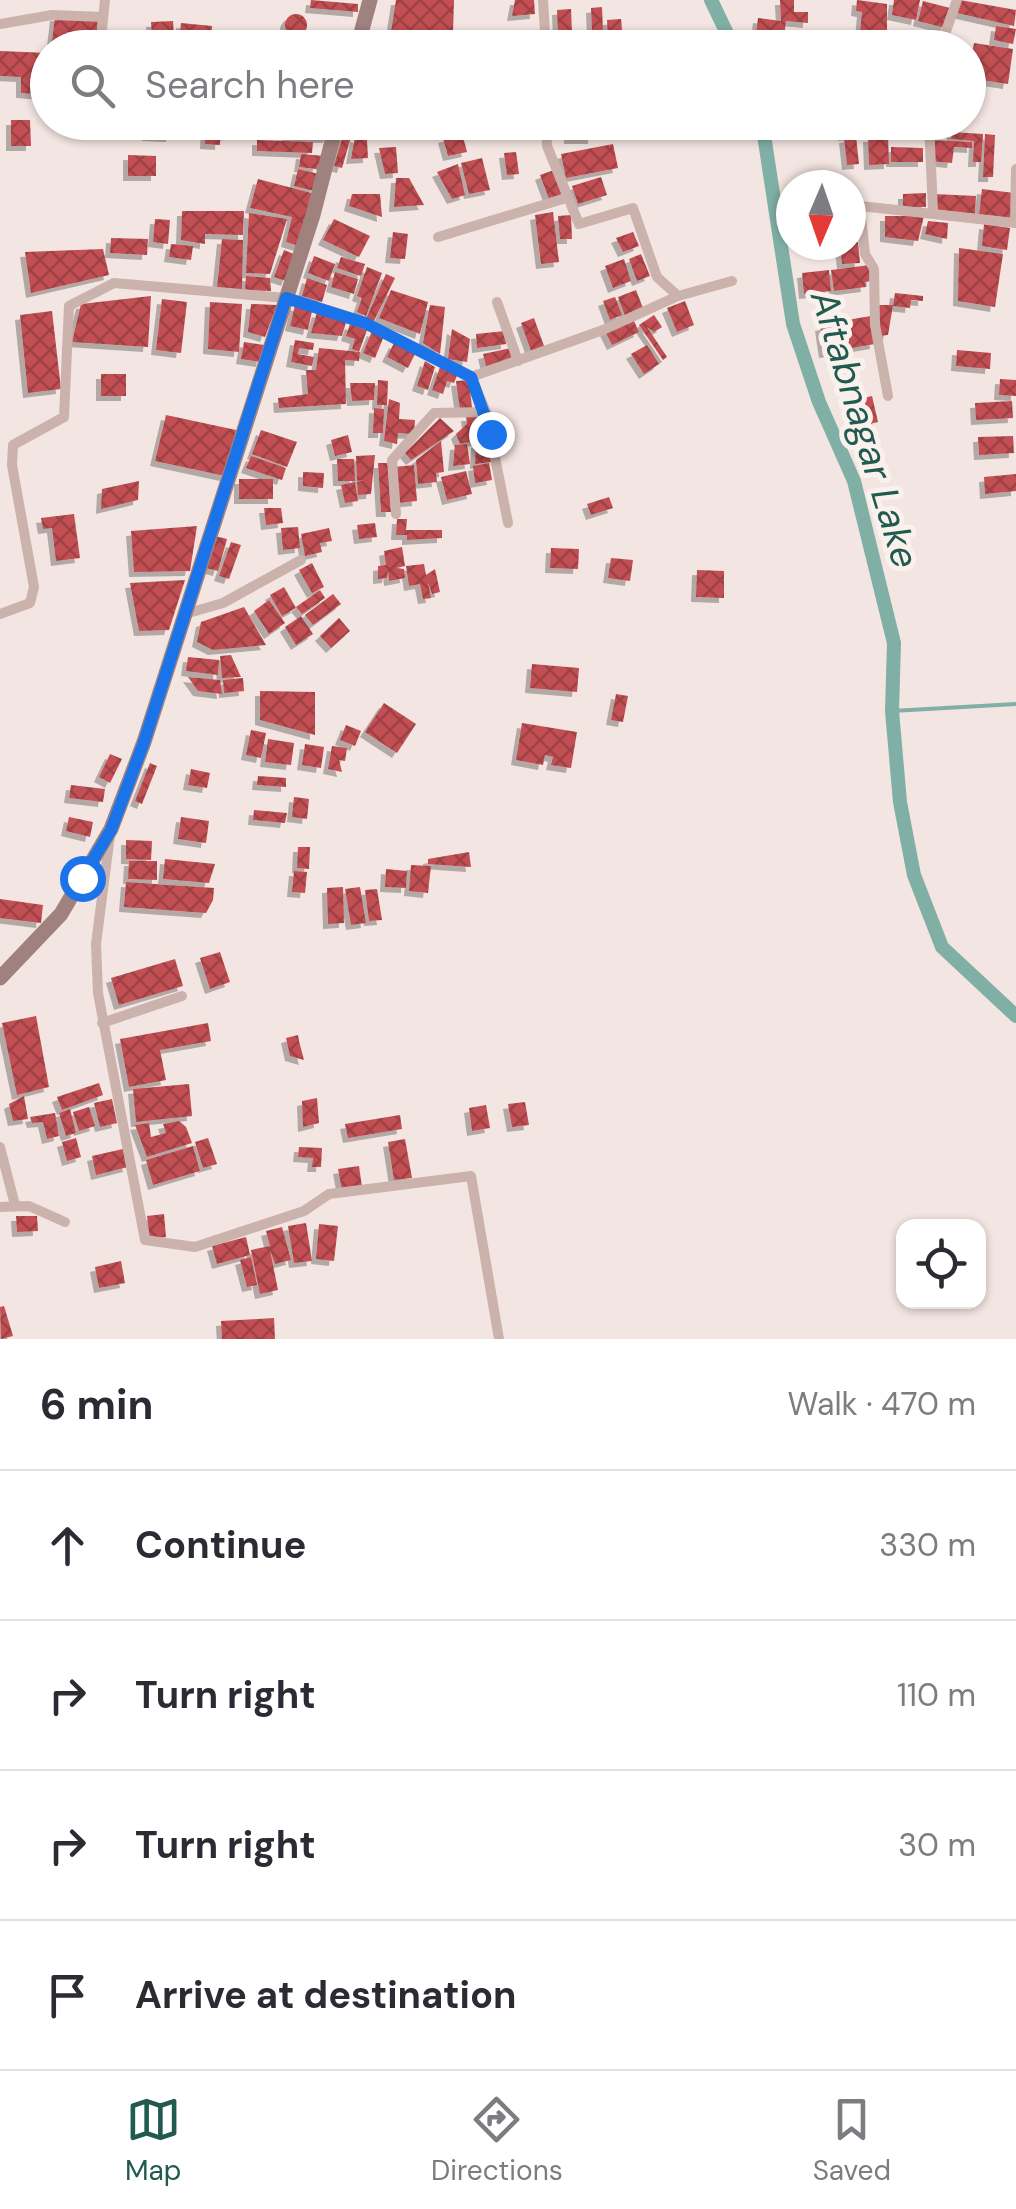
<!DOCTYPE html>
<html lang="en">
<head>
<meta charset="utf-8">
<style>
  :root { --surface:#fff; --page:#f7f7f7; --text:#2b2b33; --muted:#7c7c81; --line:#e1e1e2; --accent:#215a4f }
  body { margin:0; font-family:"DM Sans",sans-serif; background:var(--page); color:var(--text) }
  .controls { position:absolute; right:30px; bottom:30px; display:grid; overflow:hidden; border-radius:20px; box-shadow:0 2px 8px #0004 }
  .controls button { width:90px; height:90px; display:grid; place-items:center; padding:0; border:0; border-bottom:2px solid var(--line); background:var(--surface); color:var(--text); font:50px sans-serif }
  .compass { position:absolute; left:776px; top:170px; width:90px; height:90px; border-radius:50%; background:var(--surface); box-shadow:0 2px 8px #0004; rotate:182deg }
  .stop { position:absolute; width:30px; height:30px; margin:-22px; border:8px solid #1a73e8; border-radius:50%; background:#fff }
  .stop.end { background:#1a73e8; border-color:#fff; box-shadow:0 2px 10px #0008 }
  .list { margin:0; padding:0; list-style:none }
  h2 { display:flex; justify-content:space-between; align-items:center; height:130px; margin:0; padding:0 40px; font-size:42px }
  h2 small { font-size:32px; font-weight:400; color:var(--muted) }
  .list li { display:grid; grid-template-columns:65px 1fr auto; gap:30px; align-items:center; box-sizing:border-box; height:150px; padding:0 40px; border-top:2px solid var(--line) }
  .list b { display:block; font-size:38px; white-space:nowrap }
  .list em { font-size:32px; font-style:normal; color:var(--muted) }
  .icon { flex:none; width:55px; height:55px; fill:none; stroke:currentColor; stroke-width:2; stroke-linecap:round; stroke-linejoin:round }
  .map { position:relative; flex:none; width:1016px; height:1339px; overflow:hidden }
  .search { position:absolute; background:var(--surface); box-shadow:0 2px 8px #0004; left:30px; right:30px; top:30px; height:110px; display:flex; align-items:center; gap:25px; box-sizing:border-box; padding:0 35px; border-radius:55px; color:var(--muted); font-size:38px }
  .sheet { height:730px; background:var(--surface) }
  nav { display:flex; justify-content:space-around; align-items:center; box-sizing:border-box; height:140px; border-top:2px solid var(--line); background:var(--surface); font-size:28px; color:var(--muted) }
  nav a { display:grid; justify-items:center; gap:5px }
  nav .on { color:var(--accent) }
  .map>svg:first-child { display:block }
  .lines { fill:none; stroke-linecap:round; stroke-linejoin:round }
  .stream { stroke:#80afa5; stroke-width:4 }
  .canal { stroke:#80afa5; stroke-width:14 }
  .building { fill:url(#building-cross-hatch); filter:url(#shadow) }
  .street { stroke:#cbb2ac; stroke-width:10 }
  .secondary { stroke:#9f817e; stroke-width:15 }
  .route { stroke:#1a73e8; stroke-width:12 }
  .labels { text-anchor:middle; stroke-width:10; stroke-linejoin:round; paint-order:stroke }
  .water-label { font-size:38px; font-style:italic; fill:#215a4f; stroke:#faf1ed }
</style>
</head>
<body>
<div class="map">
<svg width="1016" height="1339" viewBox="0 0 1016 1339">
  <defs>
    <pattern id="building-cross-hatch" width="8" height="8" patternUnits="userSpaceOnUse" patternTransform="scale(2.5)"><rect width="8" height="8" fill="#c24f52"/><path d="M0 0l8 8M0 8l8-8" fill="none" stroke="#9f4244"/></pattern>
    <filter id="shadow"><feDropShadow dx="-5" dy="5" stdDeviation="0" flood-color="#0004"/></filter>
  </defs>
  <rect width="100%" height="100%" fill="#f3e5e1"/>
  <g class="lines">
    <path class="stream" d="M892 711 1016 704"/>
    <g class="canal">
      <path d="M711 0 734 48"/>
      <path d="M762 122 793 324 819 402 854 481 894 643 892 711 900 802 914 875 942 947 1016 1016"/>
    </g>
  </g>
  <g class="building">
    <path d="M311 0 358 4V12L310 8Z"/>
    <path d="M396 0H454L453 33 390 38Z"/>
    <path d="M515 0H534L535 14 512 16Z"/>
    <path d="M780 0H794V12H808V23L786 21 784 37 756 34 758 18 781 21Z"/>
    <path d="M857 0 887 4V35H874L886 37 885 48H851L852 30 860 32 862 12 856 11Z"/>
    <path d="M894 0H920L916 20 892 15Z"/>
    <path d="M960 0 1016 10 1014 26 957 13Z"/>
    <path d="M923 1 950 8 945 28 918 21Z"/>
    <path d="M602 7 603 31 592 32 591 8Z"/>
    <path d="M571 9 572 33 558 34 557 10Z"/>
    <circle cx="296" cy="25" r="11"/>
    <path d="M55 16 98 18 96 43 52 41Z"/>
    <path d="M621 19 623 40 608 41 607 20Z"/>
    <path d="M173 21 174 36 152 37 151 22Z"/>
    <path d="M181 23 212 26 210 44 179 40Z"/>
    <path d="M996 26 1016 29 1013 44 994 40Z"/>
    <path d="M736 39 783 43V48L736 46Z"/>
    <path d="M974 43 1013 49 1008 84 968 78Z"/>
    <path d="M0 51 48 53V95L21 93V77L0 76Z"/>
    <path d="M11 120H30L31 146H11Z"/>
    <path d="M206 122H221L220 145 205 144Z"/>
    <path d="M288 122H333L328 138 287 137Z"/>
    <rect x="569" y="122" width="24" height="17"/>
    <path d="M841 122H864L865 134 843 136Z"/>
    <path d="M148 124 171 125V137L147 136Z"/>
    <path d="M952 132 983 134 981 162H973L974 141 951 139Z"/>
    <path d="M462 133 467 152 448 156 443 138Z"/>
    <path d="M985 134 995 135 993 177H983Z"/>
    <path d="M343 135 351 137 342 168 334 166Z"/>
    <path d="M856 136 859 164 847 165 844 138Z"/>
    <path d="M888 136 889 164 869 165 868 137Z"/>
    <path d="M355 137 367 140 368 158 351 159Z"/>
    <path d="M257 140 313 142 312 153 257 151Z"/>
    <path d="M933 140 972 142V148L954 147 952 163 931 161Z"/>
    <path d="M613 144 618 168 566 178 561 154Z"/>
    <path d="M396 147 398 173 385 174 379 148Z"/>
    <path d="M891 147 923 148V162H891Z"/>
    <path d="M516 152 519 174 507 175 504 153Z"/>
    <path d="M301 154 325 156 324 165 318 164 317 169 299 167Z"/>
    <path d="M128 155 156 156V176H128Z"/>
    <path d="M482 158 490 190 469 194 461 163Z"/>
    <path d="M458 164 465 195 452 199 437 172Z"/>
    <path d="M298 169 319 174 314 191 294 186Z"/>
    <path d="M554 170 562 194 549 199 540 175Z"/>
    <path d="M601 177 607 195 578 204 572 186Z"/>
    <path d="M396 178H409L424 205 394 207Z"/>
    <path d="M258 179 315 194 299 246 286 242 292 217 250 208Z"/>
    <path d="M982 189 1014 193 1011 219 979 215Z"/>
    <path d="M926 193V207H903V194Z"/>
    <path d="M352 194H380L382 217 349 206Z"/>
    <path d="M934 194 976 196 975 214 933 212Z"/>
    <path d="M182 211H244L243 235 205 234V244L181 240Z"/>
    <path d="M553 212 559 262 541 264 535 215Z"/>
    <path d="M249 213 287 219 270 274 246 273Z"/>
    <path d="M571 215 572 239H560L558 216Z"/>
    <path d="M885 216H924L918 241 885 237Z"/>
    <path d="M155 219 170 220 168 244 153 242Z"/>
    <path d="M334 219 370 236 359 257 323 240Z"/>
    <path d="M928 221 948 223 947 239 925 234Z"/>
    <path d="M984 224 1010 228 1007 250 982 246Z"/>
    <path d="M393 232 408 234 405 259 390 258Z"/>
    <path d="M633 232 639 246 623 252 616 238Z"/>
    <path d="M111 238 148 239 147 255 110 253Z"/>
    <path d="M222 239 243 240 242 290 217 288Z"/>
    <path d="M851 242H858L860 263 842 264 840 245Z"/>
    <path d="M171 244 193 246 191 260 169 257Z"/>
    <path d="M959 248 1003 254 995 307 958 301Z"/>
    <path d="M103 249 109 275 31 293 25 252Z"/>
    <path d="M284 250 296 255 286 281 274 277Z"/>
    <path d="M641 254 650 276 637 281 629 259Z"/>
    <path d="M314 256 335 264 329 281 308 273Z"/>
    <path d="M341 257 365 264 361 276 337 268Z"/>
    <path d="M624 259 631 281 613 288 605 266Z"/>
    <path d="M870 265 872 281 865 282 866 287 834 291 831 270Z"/>
    <path d="M367 267 382 273 366 316 357 312 362 298 357 296Z"/>
    <path d="M829 270 831 291 804 294 802 273Z"/>
    <path d="M335 272 358 279 354 294 331 287Z"/>
    <path d="M386 274 395 278 373 323 366 319Z"/>
    <path d="M246 276 270 278 271 291 245 290Z"/>
    <path d="M307 278 327 285 322 302 302 296Z"/>
    <path d="M391 290 428 302 420 334 379 318Z"/>
    <path d="M636 290 643 308 625 316 618 297Z"/>
    <path d="M895 293 923 296V301L911 300 910 308 893 306Z"/>
    <path d="M151 296 148 347 72 342 81 304Z"/>
    <path d="M615 297 622 315 610 320 603 301Z"/>
    <path d="M162 299 187 302 181 353 156 350Z"/>
    <path d="M685 301 694 325 677 332 667 308Z"/>
    <path d="M210 302 242 304 239 352 208 349Z"/>
    <path d="M251 304 277 305 265 337 248 332Z"/>
    <path d="M295 305 312 311 308 330 290 326Z"/>
    <path d="M430 305 445 307 440 354 423 343Z"/>
    <path d="M876 305H893L888 335 878 336Z"/>
    <path d="M52 311 61 389 28 393 20 315Z"/>
    <path d="M317 312 346 322 342 336 311 333Z"/>
    <path d="M654 315 662 327 654 332 647 327 667 357 663 360 639 325Z"/>
    <path d="M871 316 875 344 846 349 841 321Z"/>
    <path d="M534 318 544 346 531 351 521 323Z"/>
    <path d="M633 319 639 332 612 345 605 331Z"/>
    <path d="M350 324 367 330 359 352 352 349 355 339 346 336Z"/>
    <path d="M833 324 838 351 824 353 820 326Z"/>
    <path d="M452 329 470 339 467 362 448 359Z"/>
    <path d="M372 331 384 336 375 358 363 353Z"/>
    <path d="M505 331 506 344 477 348 476 334Z"/>
    <path d="M295 340 314 343 313 350 299 348 298 354 314 357 312 366 291 362Z"/>
    <path d="M244 342 264 345 261 362 241 359Z"/>
    <path d="M394 343 415 354 408 368 387 357Z"/>
    <path d="M647 345 659 364 644 374 631 354Z"/>
    <path d="M319 348 360 352 359 361 345 360 346 404 279 408 278 398 308 394 306 370H316Z"/>
    <path d="M511 348 513 360 486 366 483 354Z"/>
    <path d="M957 350 991 353 990 369 956 366Z"/>
    <path d="M425 361 435 367 428 390 417 386Z"/>
    <path d="M440 367 458 373 454 383 447 381 443 394 432 390Z"/>
    <rect x="101" y="374" width="25" height="22"/>
    <path d="M1000 379 1016 380V396L999 395Z"/>
    <path d="M378 380 388 381 387 405H377Z"/>
    <path d="M469 380 472 408 460 410 456 381Z"/>
    <path d="M350 383H375L374 400 352 401Z"/>
    <path d="M872 396 878 422 853 428 847 402Z"/>
    <path d="M389 399 400 403 399 419 415 420 414 434 398 433 397 444 384 441Z"/>
    <path d="M1012 401 1013 418 976 420 975 403Z"/>
    <path d="M374 408 384 409 383 433H373Z"/>
    <path d="M166 415 236 430 225 476 155 461Z"/>
    <path d="M466 416H485L489 438 460 444 456 434 467 424Z"/>
    <path d="M440 418 454 431 411 460 405 453Z"/>
    <path d="M261 430 297 442 287 467 252 454Z"/>
    <path d="M348 435 352 452 335 456 331 440Z"/>
    <path d="M1013 436 1014 453 979 455 978 437Z"/>
    <path d="M441 441 444 472 436 473 437 482 418 484 416 460Z"/>
    <path d="M489 442 492 462 475 464 476 443Z"/>
    <path d="M467 444 470 464 453 466 455 445Z"/>
    <path d="M375 455 371 494 358 495 357 482 364 480 357 481 356 456Z"/>
    <path d="M251 456 286 468 282 480 246 468Z"/>
    <path d="M337 459H354L355 481H338Z"/>
    <path d="M378 463H388L391 512H381Z"/>
    <path d="M489 463 492 480 475 483 473 466Z"/>
    <path d="M414 465 417 501 398 503 394 467Z"/>
    <path d="M466 471 472 494 447 500 441 477Z"/>
    <path d="M303 472 324 473 323 488 303 486Z"/>
    <path d="M1016 474V491L985 494 984 477Z"/>
    <rect x="239" y="479" width="34" height="20"/>
    <path d="M139 481 138 500 101 509 102 489Z"/>
    <path d="M355 482 358 501 345 503 341 485Z"/>
    <path d="M609 497 613 508 591 515 587 504Z"/>
    <path d="M264 508H281L283 523 266 525Z"/>
    <path d="M74 514 80 558 56 561 52 528 43 529 41 518Z"/>
    <path d="M397 519H407L406 530H442V538L407 540V535H396Z"/>
    <path d="M375 523 377 537 359 539 357 525Z"/>
    <path d="M197 526 190 571 134 572 131 531Z"/>
    <path d="M298 527 300 548 283 550 281 528Z"/>
    <path d="M329 528 332 541 320 543 322 552 305 556 301 534Z"/>
    <path d="M215 536 227 539 218 571 206 568Z"/>
    <path d="M231 542 241 545 229 579 219 576Z"/>
    <path d="M402 547 405 566 396 568 404 569 405 578 389 581 388 570 387 578 378 579V566L386 565 384 551Z"/>
    <path d="M551 548 579 549 578 569 550 568Z"/>
    <path d="M611 558 633 560 630 581 608 578Z"/>
    <path d="M312 563 324 587 312 593 299 570Z"/>
    <path d="M424 564 426 575 435 569 440 592 432 594 428 582 431 598 423 599 420 584 409 586 406 566Z"/>
    <path d="M697 570 724 571V598L696 597Z"/>
    <path d="M185 580 169 630 139 631 130 583Z"/>
    <path d="M284 587 296 608 282 616 270 595Z"/>
    <path d="M320 590 325 598 302 614 296 607Z"/>
    <path d="M333 594 341 604 313 625 305 615Z"/>
    <path d="M269 600 285 623 269 634 254 611Z"/>
    <path d="M244 607 266 645 213 650 197 642 201 622Z"/>
    <path d="M301 616 313 634 296 645 285 627Z"/>
    <path d="M339 618 350 631 331 648 320 636Z"/>
    <path d="M231 655 241 677 222 678 220 656Z"/>
    <path d="M188 657 219 660 218 675 186 671Z"/>
    <path d="M532 664 579 668 577 692 530 688Z"/>
    <path d="M188 677 220 680 222 694 198 691Z"/>
    <path d="M243 678 244 691 224 693 223 680Z"/>
    <path d="M260 691 315 692V735L260 720Z"/>
    <path d="M616 694 628 696 623 722 611 720Z"/>
    <path d="M384 703 416 724 397 753 365 732Z"/>
    <path d="M522 723 577 732 571 768 551 765 553 757 545 755 543 765 516 760Z"/>
    <path d="M346 725 361 731 355 746 340 740Z"/>
    <path d="M251 730 266 733 261 758 246 755Z"/>
    <path d="M268 739 294 743 291 765 265 762Z"/>
    <path d="M305 744 324 747 321 768 302 765Z"/>
    <path d="M332 746 347 748 345 761 339 760 342 772 328 769Z"/>
    <path d="M110 754 122 759 110 783 99 777Z"/>
    <path d="M150 763 157 766 142 804 135 801Z"/>
    <path d="M191 769 210 773 207 788 188 785Z"/>
    <path d="M258 776 286 778V787L257 785Z"/>
    <path d="M71 785 105 789 103 802 69 798Z"/>
    <path d="M294 797 309 799 307 819 292 817Z"/>
    <path d="M254 810 287 813 285 823 253 820Z"/>
    <path d="M69 817 93 822 90 837 66 831Z"/>
    <path d="M181 817 209 821 206 843 178 839Z"/>
    <path d="M126 840 152 841 151 860 126 859Z"/>
    <path d="M298 847H310L309 869 297 868Z"/>
    <path d="M469 852 471 867 428 864V859Z"/>
    <path d="M165 859 215 864 209 883 163 879Z"/>
    <path d="M129 861H157V880L128 879Z"/>
    <path d="M411 865 431 866 428 893 409 891Z"/>
    <path d="M386 869 407 871 406 888 385 887Z"/>
    <path d="M294 871 307 872 305 893 292 892Z"/>
    <path d="M126 882 214 888 213 900 206 913 124 907Z"/>
    <path d="M343 887 344 923 328 924 327 888Z"/>
    <path d="M360 887 366 923 351 925 345 889Z"/>
    <path d="M377 889 382 920 369 921 365 890Z"/>
    <path d="M0 899 43 905 41 923 0 918Z"/>
    <path d="M220 952 230 982 210 989 200 958Z"/>
    <path d="M175 959 183 986 119 1005 111 978Z"/>
    <path d="M36 1016 49 1087 17 1095 2 1023Z"/>
    <path d="M208 1023 211 1041 160 1050 166 1080 129 1087 120 1039Z"/>
    <path d="M298 1035 299 1041 304 1060 290 1056 286 1038Z"/>
    <path d="M99 1083 103 1095 62 1110 57 1097Z"/>
    <path d="M189 1084 192 1116 136 1122 133 1089Z"/>
    <path d="M24 1096 28 1119 13 1121 9 1104Z"/>
    <path d="M317 1098 319 1123 303 1127 302 1101Z"/>
    <path d="M112 1099 117 1123 100 1127 94 1103Z"/>
    <path d="M525 1102 529 1125 512 1127 508 1104Z"/>
    <path d="M486 1105 490 1128 472 1131 469 1108Z"/>
    <path d="M89 1107 95 1126 79 1131 73 1112Z"/>
    <path d="M70 1109 76 1133 66 1136 59 1113Z"/>
    <path d="M55 1113 59 1136 47 1139 43 1122 32 1123 30 1117Z"/>
    <path d="M400 1115 402 1129 348 1138 345 1124Z"/>
    <path d="M179 1121 186 1127 192 1143 147 1157 135 1125 149 1123 151 1137 166 1133 163 1124Z"/>
    <path d="M76 1138 81 1157 67 1161 62 1142Z"/>
    <path d="M208 1138 217 1164 203 1168 195 1142Z"/>
    <path d="M405 1139 412 1178 394 1180 388 1142Z"/>
    <path d="M193 1146 200 1171 153 1185 146 1160Z"/>
    <path d="M299 1147 322 1148 321 1167H312L313 1158 298 1157Z"/>
    <path d="M123 1149 128 1167 96 1175 92 1156Z"/>
    <path d="M359 1166 362 1187 342 1190 338 1169Z"/>
    <path d="M164 1214 166 1237 150 1239 147 1216Z"/>
    <path d="M16 1216H37L38 1231 17 1232Z"/>
    <path d="M306 1223 312 1261 294 1263 288 1226Z"/>
    <path d="M319 1224 338 1226 334 1261 316 1259Z"/>
    <path d="M282 1227 291 1260 275 1264 270 1250 278 1290 260 1294 251 1250 270 1246 266 1231Z"/>
    <path d="M246 1237 250 1255 217 1264 212 1246Z"/>
    <path d="M251 1257 257 1285 247 1287 240 1260Z"/>
    <path d="M121 1261 125 1283 99 1288 95 1267Z"/>
    <path d="M4 1306 13 1336 1 1339 0 1307Z"/>
    <path d="M274 1318 275 1339H222L221 1321Z"/>
  </g>
  <g class="lines">
    <g class="street">
      <path d="M543 0 546 48"/>
      <path d="M0 24 52 15 103 17"/>
      <path d="M100 48 105 0"/>
      <path d="M940 48 957 0"/>
      <path d="M546 122 547 146 579 224 633 208 657 277 678 296"/>
      <path d="M929 122 933 211"/>
      <path d="M1015 223 1016 169"/>
      <path d="M438 237 566 198"/>
      <path d="M497 302 518 361"/>
      <path d="M471 377 603 330 678 296 732 281"/>
      <path d="M888 396 875 325 874 269 865 254 860 206 1016 223"/>
      <path d="M396 514 392 460 434 413 486 412"/>
      <path d="M0 614 30 603 34 587 12 465 13 445 64 417 69 306 114 283 286 298 365 323 471 377 486 412 508 523"/>
      <path d="M185 614 223 603 301 560"/>
      <path d="M110 835 96 944 98 993 145 1240 195 1247 304 1211 329 1194 471 1176 499 1339"/>
      <path d="M102 1023 182 996"/>
      <path d="M0 1147 15 1205"/>
      <path d="M0 1207 29 1206 65 1222"/>
    </g>
    <g class="secondary">
      <path d="M357 48 370 0"/>
      <path d="M0 978 61 914 111 829 144 742 313 215 337 122"/>
    </g>
  </g>
  <g class="lines">
    <path class="route" d="M82 878 111 830 144 742 286 298 365 323 471 377 491 434"/>
  </g>
  <g class="labels">
    <g class="water-label">
      <text transform="translate(865 429) rotate(73)" y="13">Aftabnagar Lake</text>
    </g>
  </g>
</svg>
<div class="controls">
<button><svg class="icon" aria-label="locate" viewBox="0 0 24 24"><circle cx="12" cy="12" r="6"/><path d="M12 2v4M12 18v4M2 12h4M18 12h4"/></svg></button>
</div>
<svg class="compass" viewBox="-18 -18 36 36"><path d="M0-13l5 13h-10z" fill="#e53935"/><path d="M0 13l5-13h-10z" fill="#7c7c81"/></svg>
<div class="stop" style="left:82px;top:878px"></div>
<div class="stop end" style="left:491px;top:434px"></div>
<div class="search"><svg class="icon" aria-label="search" viewBox="0 0 24 24"><circle cx="10" cy="10" r="6"/><path d="M15 15l6 6"/></svg>Search here</div>
</div>
<section class="sheet">
<h2>6 min<small>Walk · 470 m</small></h2>
<ul class="list">
<li><svg class="icon" aria-label="ahead" viewBox="0 0 24 24"><path d="M12 20V5M6 11l6-6 6 6"/></svg><div><b>Continue</b></div><em>330 m</em></li>
<li><svg class="icon" aria-label="right" viewBox="0 0 24 24"><path d="M7 20v-9h11M14 6l5 5-5 5"/></svg><div><b>Turn right</b></div><em>110 m</em></li>
<li><svg class="icon" aria-label="right" viewBox="0 0 24 24"><path d="M7 20v-9h11M14 6l5 5-5 5"/></svg><div><b>Turn right</b></div><em>30 m</em></li>
<li><svg class="icon" aria-label="arrive" viewBox="0 0 24 24"><path d="M6 21V4h12l-3 4 3 4H6"/></svg><div><b>Arrive at destination</b></div></li>
</ul>
</section>
<nav>
<a class="on"><svg class="icon" aria-label="map" viewBox="0 0 24 24"><path d="M3 6l6-2 6 2 6-2v14l-6 2-6-2-6 2zM9 4v14M15 6v14"/></svg>Map</a>
<a><svg class="icon" aria-label="directions" viewBox="0 0 24 24"><path d="M12 3l9 9-9 9-9-9zM9 14v-3h6M13 9l2 2-2 2"/></svg>Directions</a>
<a><svg class="icon" aria-label="saved" viewBox="0 0 24 24"><path d="M7 4h10v16l-5-4-5 4z"/></svg>Saved</a>
</nav>
</body>
</html>
